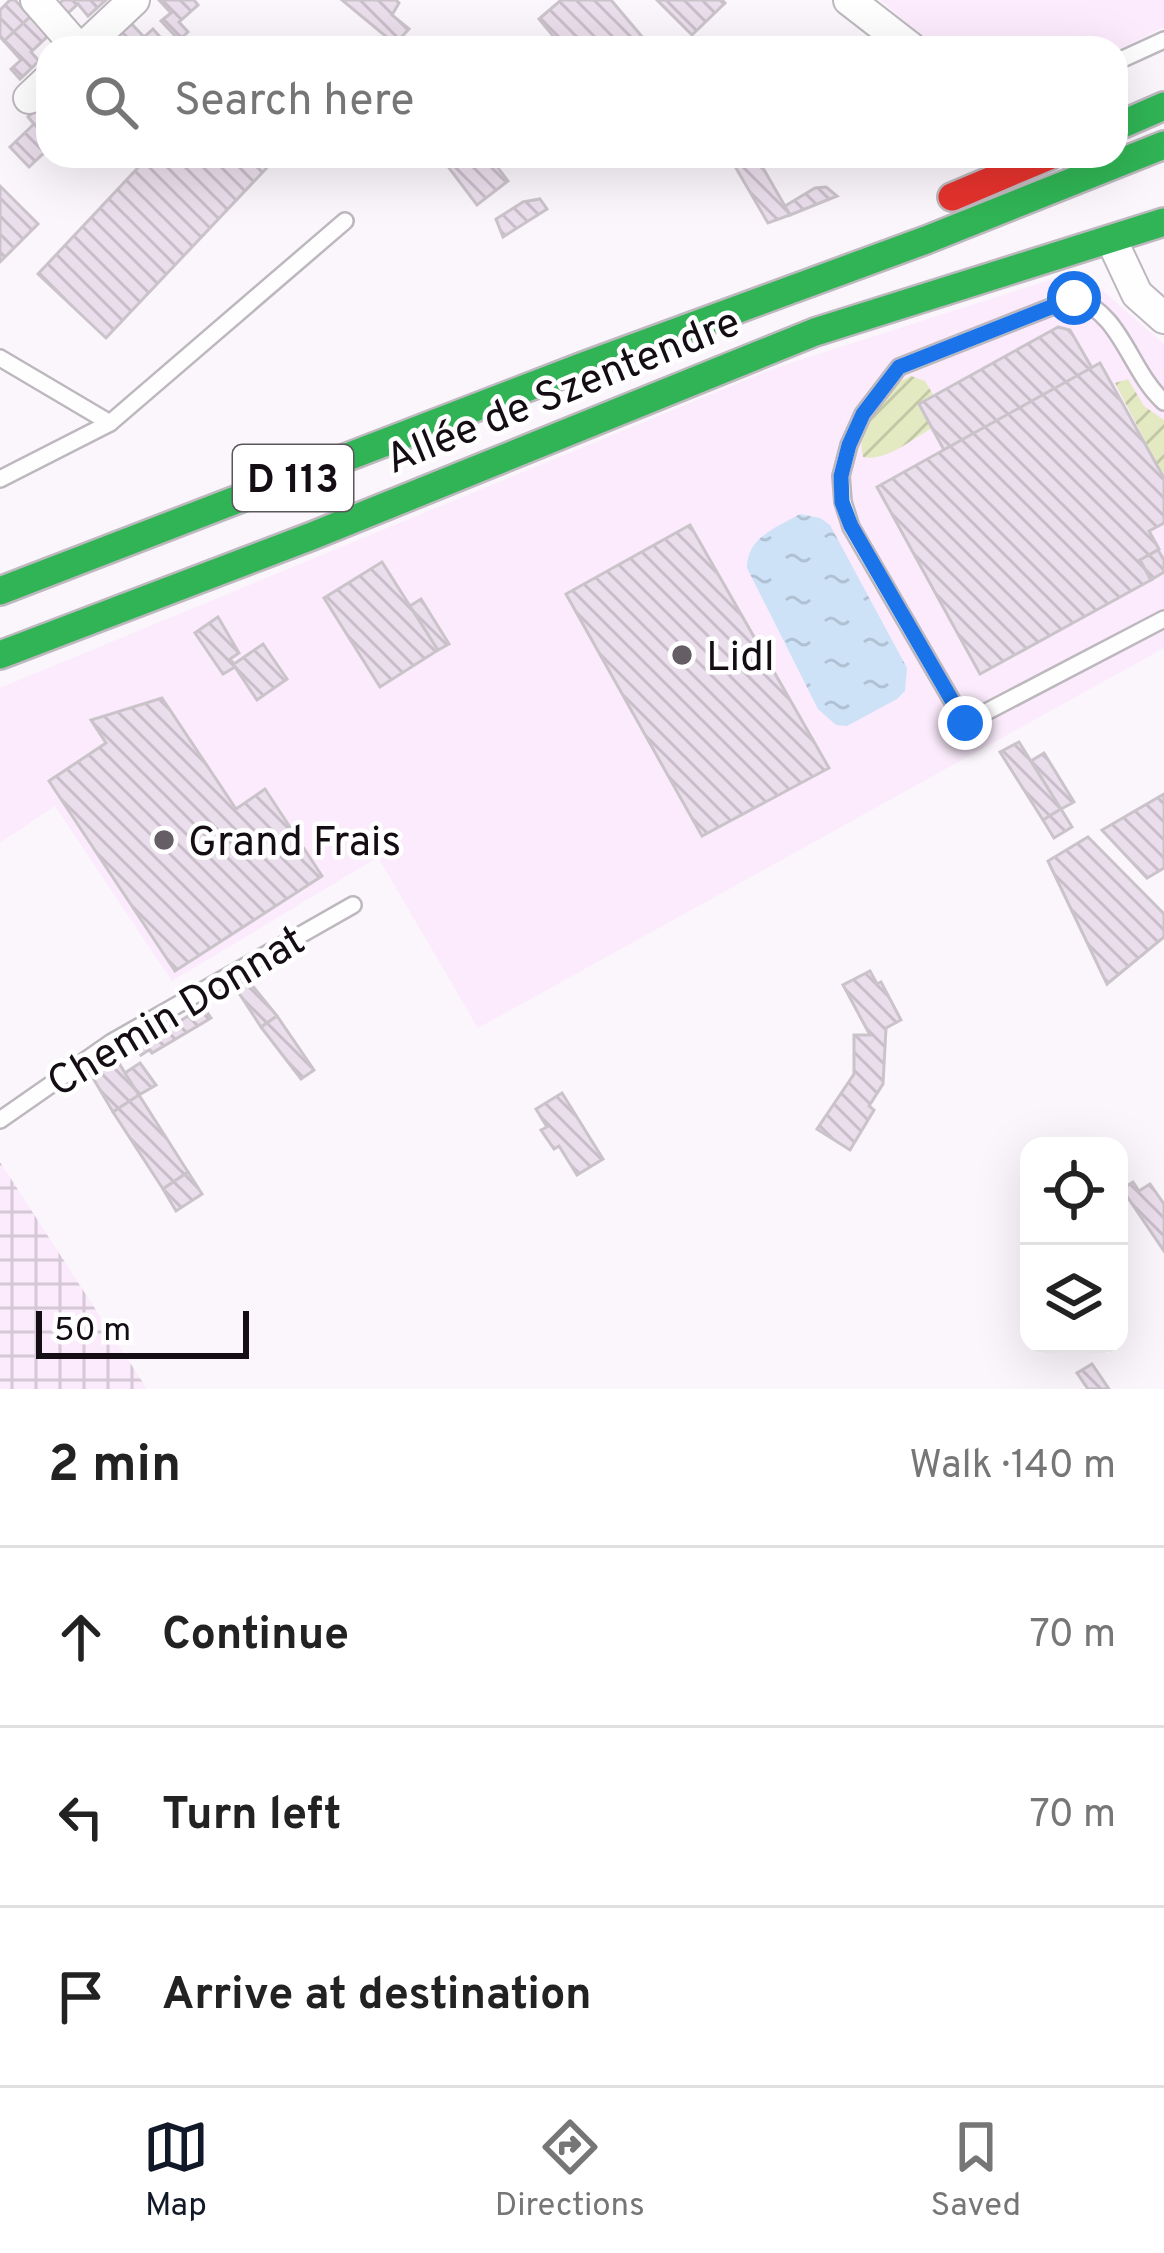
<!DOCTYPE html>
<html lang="en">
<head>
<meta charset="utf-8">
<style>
  :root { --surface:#fff; --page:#f2f2f2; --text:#222; --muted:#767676; --line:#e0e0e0; --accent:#111827 }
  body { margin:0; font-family:Overpass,sans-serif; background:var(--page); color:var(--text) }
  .controls { position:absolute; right:36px; bottom:36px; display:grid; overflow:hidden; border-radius:24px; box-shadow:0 12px 48px #0002 }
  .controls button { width:108px; height:108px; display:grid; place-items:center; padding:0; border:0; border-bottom:3px solid var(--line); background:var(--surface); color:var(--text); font:60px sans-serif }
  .scale { position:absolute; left:36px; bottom:30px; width:213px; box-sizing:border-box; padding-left:12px; border:6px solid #140d14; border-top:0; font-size:33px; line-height:42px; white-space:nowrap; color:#140d14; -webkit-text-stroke:9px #fff; paint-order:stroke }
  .stop { position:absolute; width:36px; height:36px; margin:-27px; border:9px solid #1a73e8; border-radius:50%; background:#fff }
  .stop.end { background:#1a73e8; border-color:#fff; box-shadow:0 3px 12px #0008 }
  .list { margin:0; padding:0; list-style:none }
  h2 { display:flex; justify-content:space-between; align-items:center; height:156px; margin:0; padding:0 48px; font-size:51px }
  h2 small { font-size:39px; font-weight:400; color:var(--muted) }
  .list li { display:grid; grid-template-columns:78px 1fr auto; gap:36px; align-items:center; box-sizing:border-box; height:180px; padding:0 48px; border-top:3px solid var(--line) }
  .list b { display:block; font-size:45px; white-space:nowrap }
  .list em { font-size:39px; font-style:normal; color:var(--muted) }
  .icon { flex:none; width:66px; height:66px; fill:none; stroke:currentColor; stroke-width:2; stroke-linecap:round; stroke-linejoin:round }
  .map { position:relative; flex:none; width:1164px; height:1389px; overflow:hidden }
  .search { position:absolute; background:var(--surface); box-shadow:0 12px 48px #0002; left:36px; right:36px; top:36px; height:132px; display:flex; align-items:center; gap:30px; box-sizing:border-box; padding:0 42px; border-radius:36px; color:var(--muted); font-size:45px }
  .sheet { height:696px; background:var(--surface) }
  nav { display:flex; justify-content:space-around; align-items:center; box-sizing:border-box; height:168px; border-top:3px solid var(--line); background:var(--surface); font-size:33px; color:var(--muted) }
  nav a { display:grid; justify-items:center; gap:6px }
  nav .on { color:var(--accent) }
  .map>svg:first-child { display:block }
  .built { fill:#fbebfc }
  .industrial { fill:url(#industrial-grid) }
  .garden { fill:url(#garden-furrows) }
  .water { fill:url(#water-ripples) }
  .building { fill:url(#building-back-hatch); stroke:#cac4ca; stroke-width:3 }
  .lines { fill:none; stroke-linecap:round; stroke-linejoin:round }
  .lane-casing { stroke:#bdb7be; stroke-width:20 }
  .street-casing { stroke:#bdb7be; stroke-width:34 }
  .fast-casing { stroke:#bdb7be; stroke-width:32 }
  .jam-casing { stroke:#bdb7be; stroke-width:32 }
  .lane { stroke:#fefeff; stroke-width:15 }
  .street { stroke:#fefeff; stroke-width:30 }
  .fast { stroke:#30b455; stroke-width:27 }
  .jam { stroke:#e5322d; stroke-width:27 }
  .route { stroke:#1a73e8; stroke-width:15 }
  .poi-dot { fill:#655e65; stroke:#fff; stroke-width:4.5 }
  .labels { text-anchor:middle; stroke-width:9; stroke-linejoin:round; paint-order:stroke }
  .shield { fill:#fff; stroke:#5a565a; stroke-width:3 }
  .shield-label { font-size:39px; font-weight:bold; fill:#140d14 }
  .street-label { font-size:42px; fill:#140d14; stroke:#fff }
  .poi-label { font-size:42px; fill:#140d14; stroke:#fff; text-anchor:start }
</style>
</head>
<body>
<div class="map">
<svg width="1164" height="1389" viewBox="0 0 1164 1389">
  <defs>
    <pattern id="industrial-grid" width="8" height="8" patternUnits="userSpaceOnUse" patternTransform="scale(3)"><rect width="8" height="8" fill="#fbebfc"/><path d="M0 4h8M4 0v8" fill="none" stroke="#d6c8d7"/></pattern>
    <pattern id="garden-furrows" width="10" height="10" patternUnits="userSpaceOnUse" patternTransform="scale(3)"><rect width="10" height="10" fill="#e3eac2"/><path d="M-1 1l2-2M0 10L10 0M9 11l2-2" fill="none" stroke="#c2c8a6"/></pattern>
    <pattern id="water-ripples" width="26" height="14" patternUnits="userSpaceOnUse" patternTransform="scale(3)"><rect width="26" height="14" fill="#cde2f7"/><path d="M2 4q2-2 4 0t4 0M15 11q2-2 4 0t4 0" fill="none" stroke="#afc1d3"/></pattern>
    <pattern id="building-back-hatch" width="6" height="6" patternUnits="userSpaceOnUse" patternTransform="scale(3)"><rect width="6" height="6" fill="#ebdeec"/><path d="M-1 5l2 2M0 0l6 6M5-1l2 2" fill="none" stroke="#c9bdca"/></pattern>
  </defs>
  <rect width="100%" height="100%" fill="#fbf5fc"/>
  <g class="built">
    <path d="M881 0H1164V27L1116 51 935 48Z"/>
    <path d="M1056 278 1095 284 1164 344V648L478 1028 378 857 172 981 55 806 0 843V688L775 368Z"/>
  </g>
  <path class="industrial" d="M0 1162 147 1389H0Z"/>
  <g class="garden">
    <path d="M911 376 925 381 934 396 919 405 932 428C912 439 886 462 863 457 855 426 882 387 911 376Z"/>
    <path d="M1128 379 1144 406 1164 420V477L1115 383Z"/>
  </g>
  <path class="water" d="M800 514 820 518 830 525 907 668 905 691 897 699 847 726 836 725 818 709 747 568C747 537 776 528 800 514Z"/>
  <g class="building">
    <path d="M10 0H15L30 17 4 41 0 37V10Z"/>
    <path d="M63 0H106L88 16 78 4 68 13 59 4Z"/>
    <path d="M159 0H194L198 5 179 22 188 32 179 40 161 21 171 13Z"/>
    <path d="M342 0H396L399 3 392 15 409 29 395 44Z"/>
    <path d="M561 0H611L644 39 632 48H563L539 19Z"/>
    <path d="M657 0H722L725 3 692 35Z"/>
    <path d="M30 17 48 36 31 52 39 61 20 79 11 69 21 60 4 41Z"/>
    <path d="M128 20 144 37 153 29 170 48 151 45 147 48H119L109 37Z"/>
    <path d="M47 100 48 149 29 167 10 147 34 124 28 117Z"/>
    <path d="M149 156H278L106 338 38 274Z"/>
    <path d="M440 156H489L508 181 477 205Z"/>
    <path d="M729 156H767L759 161 790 215 768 223Z"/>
    <path d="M0 186 38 224 0 262Z"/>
    <path d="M826 187 837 196 790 215 785 206 815 188Z"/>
    <path d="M540 199 547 209 503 237 496 219 523 202Z"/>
    <path d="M1058 327 1070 330 1092 368 944 450 919 404Z"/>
    <path d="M1100 363 1164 478V523L1149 531 1159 549 1140 560 1151 580 980 674 877 487Z"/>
    <path d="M690 525 829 768 702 836 566 594Z"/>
    <path d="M1158 550 1164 560V572L1151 580 1140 560Z"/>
    <path d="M382 562 438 650 380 687 324 598Z"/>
    <path d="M421 599 449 644 438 650 410 606Z"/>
    <path d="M218 617 239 653 230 659 234 664 263 644 287 679 257 700 235 667 223 674 195 633Z"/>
    <path d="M162 698 236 809 265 789 322 876 175 971 49 781 106 743 91 720Z"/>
    <path d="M1019 742 1061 809 1043 820 1000 752Z"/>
    <path d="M1044 753 1074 802 1061 809 1031 761Z"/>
    <path d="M1164 794V868L1147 878 1102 830Z"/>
    <path d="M1061 809 1072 827 1054 838 1043 820Z"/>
    <path d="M1088 837 1164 914V937L1107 984 1048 861Z"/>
    <path d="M870 971 877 984 881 982 901 1020 886 1028 883 1084 869 1106 874 1110 850 1150 817 1129 854 1074V1035H870L843 985Z"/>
    <path d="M247 979 277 1016 261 1027 235 987Z"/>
    <path d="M203 1007 211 1018 152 1053 149 1050 141 1055 137 1047Z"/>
    <path d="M277 1016 314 1070 301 1079 261 1027Z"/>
    <path d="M115 1057 139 1095 113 1112 90 1073Z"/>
    <path d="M140 1063 156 1085 139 1095 125 1073Z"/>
    <path d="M562 1093 603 1159 577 1175 559 1146 554 1149 541 1130 547 1127 536 1109Z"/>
    <path d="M139 1095 188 1172 163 1189 113 1112Z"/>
    <path d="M188 1172 202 1194 176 1211 163 1189Z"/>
    <path d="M1133 1182 1139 1191 1150 1184 1164 1204V1251L1122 1189Z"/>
    <path d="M1092 1364 1109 1389H1088L1077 1373Z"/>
  </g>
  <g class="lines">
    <g class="lane-casing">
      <g id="lane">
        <path d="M1116 62 1164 40"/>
        <path d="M0 358 110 423"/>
        <path d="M1164 402C1129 370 1122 313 1074 298L899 367 863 414 849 445 841 476 843 502 851 527 965 723 1164 619"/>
        <path d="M0 479 110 423 345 221"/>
        <path d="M0 1120 112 1042 353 905"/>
      </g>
    </g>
    <g class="street-casing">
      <g id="street">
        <path d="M36 0 78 48"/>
        <path d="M849 0 911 48"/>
        <path d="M83 48 134 0"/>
        <path d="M29 98 48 80"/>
        <path d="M1112 241 1137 294 1164 318"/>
      </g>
    </g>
    <g class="fast-casing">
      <g id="fast">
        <path d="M1116 127 1164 106"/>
        <path d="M0 591 586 365 926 240 1164 145"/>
        <path d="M0 655 312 536 815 332 1164 222"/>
      </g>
    </g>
    <g class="jam-casing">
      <path id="jam" d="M952 197 1049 156"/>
    </g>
    <use href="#lane" class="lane"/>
    <use href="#street" class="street"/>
    <use href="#fast" class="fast"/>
    <use href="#jam" class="jam"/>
  </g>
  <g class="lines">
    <path class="route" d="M965 723 851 526 842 502 841 476 849 445 863 414 899 367 1074 298"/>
  </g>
  <g class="poi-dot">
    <circle cx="682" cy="655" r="12"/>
    <circle cx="164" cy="840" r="12"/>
  </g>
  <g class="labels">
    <rect class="shield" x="233" y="445" width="120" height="66" rx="9"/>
    <g class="shield-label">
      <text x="293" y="492">D 113</text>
    </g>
    <g class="street-label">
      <text transform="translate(562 389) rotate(-22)" y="15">Allée de Szentendre</text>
      <text transform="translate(175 1010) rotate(-31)" y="15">Chemin Donnat</text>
    </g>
    <g class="poi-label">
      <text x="706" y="670">Lidl</text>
      <text x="188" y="855">Grand Frais</text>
    </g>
  </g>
</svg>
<div class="controls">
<button><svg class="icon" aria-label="locate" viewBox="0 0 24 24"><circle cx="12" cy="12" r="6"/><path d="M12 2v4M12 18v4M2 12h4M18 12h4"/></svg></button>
<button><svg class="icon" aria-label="layers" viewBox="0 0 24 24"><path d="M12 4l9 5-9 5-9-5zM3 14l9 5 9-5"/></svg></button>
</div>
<div class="scale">50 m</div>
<div class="stop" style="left:1074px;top:298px"></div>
<div class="stop end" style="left:965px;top:723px"></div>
<div class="search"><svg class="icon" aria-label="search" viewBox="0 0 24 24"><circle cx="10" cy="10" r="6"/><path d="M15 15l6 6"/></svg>Search here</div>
</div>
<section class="sheet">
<h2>2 min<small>Walk · 140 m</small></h2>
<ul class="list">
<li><svg class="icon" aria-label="ahead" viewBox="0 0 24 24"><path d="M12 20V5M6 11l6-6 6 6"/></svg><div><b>Continue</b></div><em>70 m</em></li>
<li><svg class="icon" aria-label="left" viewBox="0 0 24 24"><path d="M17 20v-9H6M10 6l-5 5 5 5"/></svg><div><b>Turn left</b></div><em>70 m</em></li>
<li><svg class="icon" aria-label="arrive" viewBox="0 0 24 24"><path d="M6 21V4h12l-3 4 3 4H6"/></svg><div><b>Arrive at destination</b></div></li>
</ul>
</section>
<nav>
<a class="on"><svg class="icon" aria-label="map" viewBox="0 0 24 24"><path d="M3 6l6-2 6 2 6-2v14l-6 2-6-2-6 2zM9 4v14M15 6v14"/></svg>Map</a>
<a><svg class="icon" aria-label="directions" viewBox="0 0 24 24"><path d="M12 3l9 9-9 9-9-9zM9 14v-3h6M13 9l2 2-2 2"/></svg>Directions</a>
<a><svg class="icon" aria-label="saved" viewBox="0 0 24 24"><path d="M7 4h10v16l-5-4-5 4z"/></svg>Saved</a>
</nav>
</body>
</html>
